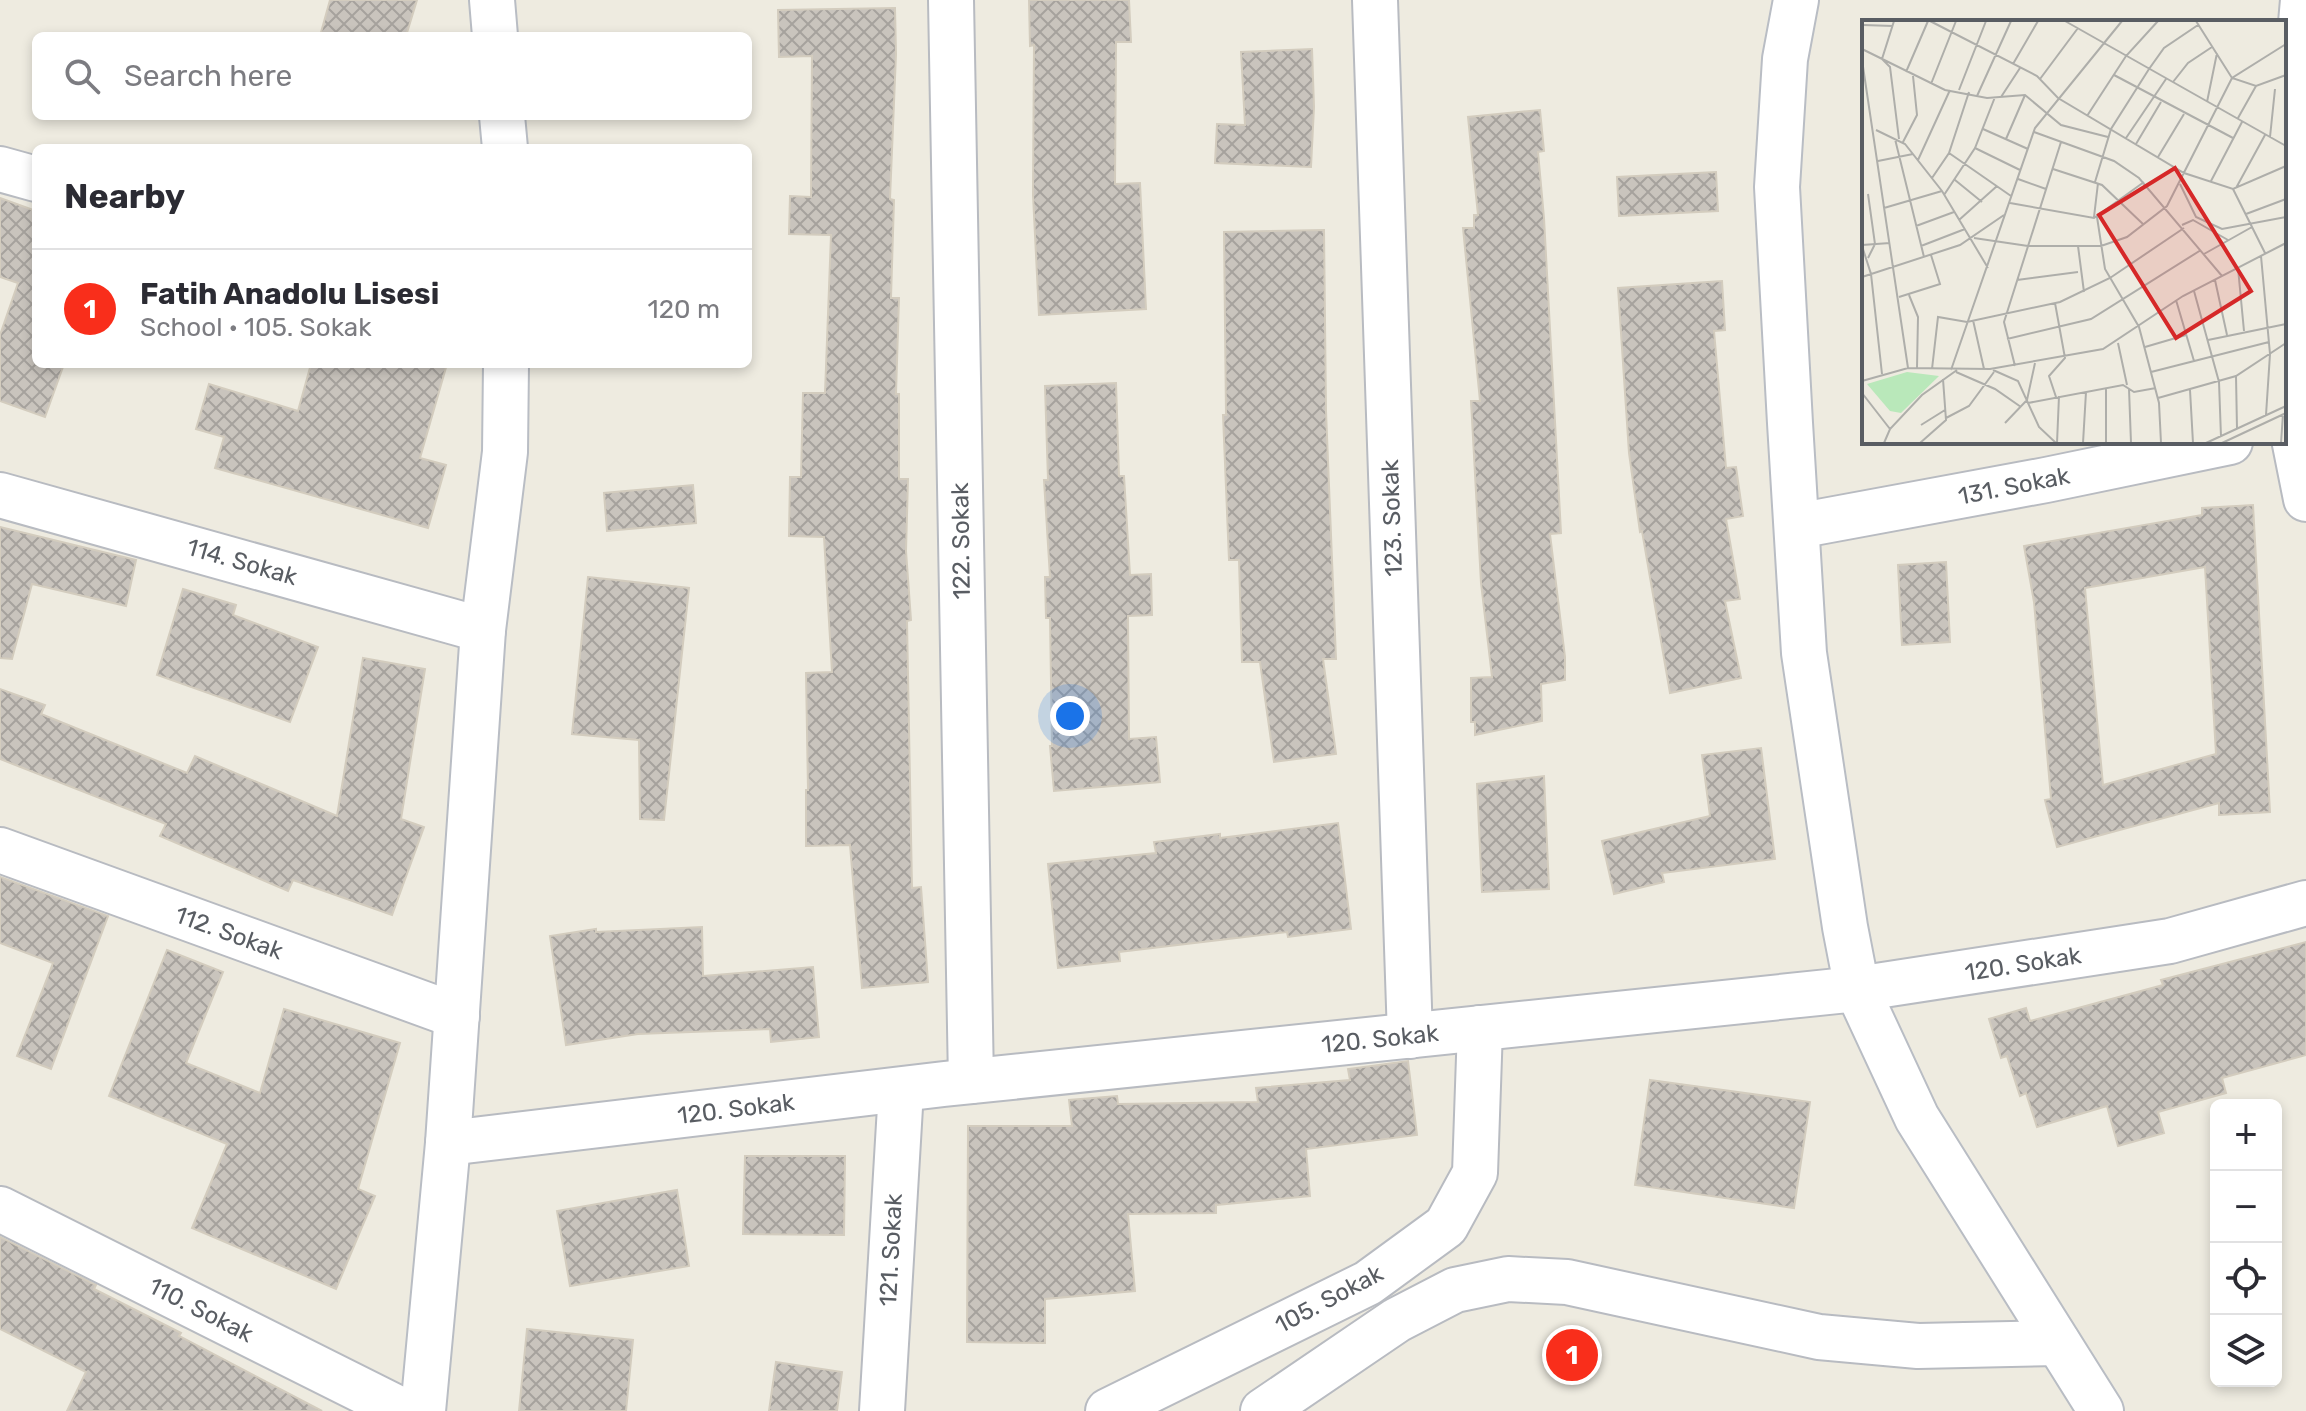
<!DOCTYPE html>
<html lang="en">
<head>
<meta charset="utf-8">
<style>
  :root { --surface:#fff; --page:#f2f2f3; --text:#2b2b33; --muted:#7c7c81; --line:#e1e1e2; --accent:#f92e1b }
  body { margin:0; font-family:Rubik,sans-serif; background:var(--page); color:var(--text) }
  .controls { position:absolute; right:24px; bottom:24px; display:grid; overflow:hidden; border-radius:12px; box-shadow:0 4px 12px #0003 }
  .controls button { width:72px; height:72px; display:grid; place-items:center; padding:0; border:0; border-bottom:2px solid var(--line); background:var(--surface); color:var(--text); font:40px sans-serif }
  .you { position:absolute; left:1070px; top:716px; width:28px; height:28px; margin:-20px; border:6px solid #fff; border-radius:50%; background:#1a73e8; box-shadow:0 0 0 12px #1a73e833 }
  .badge { display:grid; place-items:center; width:52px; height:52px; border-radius:50%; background:var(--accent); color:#fff; font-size:26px; font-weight:700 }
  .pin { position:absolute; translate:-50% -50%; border:4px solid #fff; box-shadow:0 2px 8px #0006 }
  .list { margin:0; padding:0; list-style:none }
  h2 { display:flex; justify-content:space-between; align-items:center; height:104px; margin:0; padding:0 32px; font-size:34px }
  h2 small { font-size:26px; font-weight:400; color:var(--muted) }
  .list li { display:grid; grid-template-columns:52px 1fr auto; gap:24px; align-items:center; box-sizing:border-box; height:120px; padding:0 32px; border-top:2px solid var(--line) }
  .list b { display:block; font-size:30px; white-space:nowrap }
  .list p { margin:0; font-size:26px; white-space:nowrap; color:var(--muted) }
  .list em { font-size:26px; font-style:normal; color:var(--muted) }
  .icon { flex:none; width:44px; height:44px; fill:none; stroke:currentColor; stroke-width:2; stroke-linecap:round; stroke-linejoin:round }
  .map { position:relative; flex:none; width:2306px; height:1411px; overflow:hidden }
  .search { position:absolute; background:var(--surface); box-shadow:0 4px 12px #0003; left:32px; top:32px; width:720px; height:88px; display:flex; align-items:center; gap:20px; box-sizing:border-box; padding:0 28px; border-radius:12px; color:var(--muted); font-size:30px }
  .panel { position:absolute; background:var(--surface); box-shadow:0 4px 12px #0003; left:32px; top:144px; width:720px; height:224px; border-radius:12px }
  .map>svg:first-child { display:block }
  .building { fill:url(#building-cross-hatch); stroke:#d3ccbe; stroke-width:2; fill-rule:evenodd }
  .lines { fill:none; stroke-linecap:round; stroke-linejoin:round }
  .street-casing { stroke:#b8bbc1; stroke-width:48 }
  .secondary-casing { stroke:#b9bdc4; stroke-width:48 }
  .street { stroke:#fff; stroke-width:44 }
  .secondary { stroke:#fff; stroke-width:44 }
  .labels { text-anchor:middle; stroke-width:7; stroke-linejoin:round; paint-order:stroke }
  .street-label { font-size:24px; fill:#595d63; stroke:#fff }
  .inset-road { fill:none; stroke:#aeaeaa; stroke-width:2 }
  .view { fill:#d62828; fill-opacity:0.15; stroke:#d62828; stroke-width:4 }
  .inset-edge { fill:none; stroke:#595d63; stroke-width:4 }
</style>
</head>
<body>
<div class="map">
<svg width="2306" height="1411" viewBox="0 0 2306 1411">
  <defs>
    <pattern id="building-cross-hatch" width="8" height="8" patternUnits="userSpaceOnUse" patternTransform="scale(2)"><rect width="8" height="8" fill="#c9c4bd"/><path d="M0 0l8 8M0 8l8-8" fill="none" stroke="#a6a29d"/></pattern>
  </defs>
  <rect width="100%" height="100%" fill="#eeebe0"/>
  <g class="building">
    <path d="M330 0H417L406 36H320Z"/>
    <path d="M1029 0H1129L1131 42H1116L1115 184 1140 183 1146 309 1039 315 1033 195 1034 45 1030 46Z"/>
    <path d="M895 8 896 54 890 199 894 200 891 298H899L896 394H899V479H908L906 551 911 620 907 621 912 888 921 887 928 982 862 988 850 845 806 846V790H808L806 673 832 672 824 537 789 536 790 477H801L803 393H825L831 235 789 234 790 196 811 197 812 56 779 57 778 10Z"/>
    <path d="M1312 49 1314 107 1311 167 1215 163 1217 124 1245 125 1241 52Z"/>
    <path d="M1540 110 1544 151 1538 152 1544 218 1561 533 1550 534 1565 657V680L1541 684 1542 721 1475 735V722H1471V678L1492 677 1481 583 1471 401H1480L1463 228H1474V215H1478L1468 117Z"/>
    <path d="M1716 172 1718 211 1619 216 1617 177Z"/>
    <path d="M0 198 36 211V364H64L45 417 0 401V335L18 283 0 277Z"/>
    <path d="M1324 230 1326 411 1336 659H1323L1336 754 1274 762 1260 662H1242L1239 560H1229L1223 415H1226L1224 232Z"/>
    <path d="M1722 281 1725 330 1714 331 1726 468 1736 467 1743 516 1726 519 1740 599 1725 601 1741 678 1670 693 1642 531 1640 532 1629 453 1618 288Z"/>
    <path d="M311 364H447L420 458 446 465 428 528 215 468 224 437 196 429 209 384 298 411Z"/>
    <path d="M1116 383 1119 476H1124L1130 575 1151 574 1152 615 1128 616 1129 739 1156 737 1160 782 1054 791 1050 746H1052L1050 618H1046L1045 577H1050L1044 480H1048L1045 386Z"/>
    <path d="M693 485 696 523 607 531 604 493Z"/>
    <path d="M2253 505 2270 812 2219 815V803L2057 847 2045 800 2051 799 2034 602 2024 546 2202 515V508ZM2205 567 2216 754 2103 785 2085 588Z"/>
    <path d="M0 527 136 560 126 606 32 584 12 659 0 658Z"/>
    <path d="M1946 562 1950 642 1902 645 1898 565Z"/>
    <path d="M588 577 689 588 664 820 640 819 639 740 572 734Z"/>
    <path d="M183 589 236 605 233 615 318 647 290 722 157 675Z"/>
    <path d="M363 658 425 669 401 819 424 827 392 915 293 880 288 891 160 836 166 824 0 759V689L45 705 41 714 187 773 195 756 337 816Z"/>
    <path d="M1761 748 1775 859 1662 873 1664 882 1614 894 1602 841 1710 816 1702 755Z"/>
    <path d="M1544 776 1549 889 1482 892 1477 784Z"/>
    <path d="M1338 823 1351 929 1288 937 1287 932 1119 952 1120 961 1058 968 1048 864 1156 853 1154 842 1220 834V838Z"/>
    <path d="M0 877 108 916 51 1069 17 1056 53 963 0 943Z"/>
    <path d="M702 927 703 976 813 967 819 1037 771 1042 770 1029 638 1034 566 1045 550 936 596 929V932Z"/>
    <path d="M2306 942V1055L2222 1078 2226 1093 2158 1112 2164 1133 2118 1146 2107 1106 2037 1127 2026 1093 2020 1096 2007 1056 2001 1058 1989 1019 2026 1008 2030 1021 2163 985 2161 980Z"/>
    <path d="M167 950 223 972 186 1063 260 1093 284 1009 400 1043 358 1189 375 1196 336 1289 192 1228 227 1144 109 1096Z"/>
    <path d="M1408 1061 1417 1135 1306 1149 1310 1196 1216 1205V1213L1128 1214 1135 1291 1045 1299V1343L967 1342 968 1126H1072L1069 1100 1117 1096 1118 1104 1258 1102 1256 1088 1350 1080 1348 1069Z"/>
    <path d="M1650 1080 1810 1102 1794 1208 1635 1185Z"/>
    <path d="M745 1156H845L844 1235 743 1234Z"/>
    <path d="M677 1190 689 1266 570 1286 557 1211Z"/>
    <path d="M0 1237 96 1285 94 1289 181 1333 179 1336 322 1411H67L86 1372 0 1329Z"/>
    <path d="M527 1329 633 1340 626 1411H519Z"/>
    <path d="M776 1362 842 1372 837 1411H769Z"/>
  </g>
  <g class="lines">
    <g class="street-casing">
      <g id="street">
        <path d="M951 0 971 1081"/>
        <path d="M1375 0 1410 1036"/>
        <path d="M2303 0 2292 126V429L2306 499"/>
        <path d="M0 169 36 179"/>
        <path d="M0 495 483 630"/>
        <path d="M1797 526 2046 480 2230 442"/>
        <path d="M0 850 457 1016"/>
        <path d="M448 1143 944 1084 1857 989 2170 941 2306 903"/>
        <path d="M0 1209 403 1411"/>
        <path d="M882 1411 901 1090"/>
        <path d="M1108 1411 1368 1283 1446 1226 1475 1173 1480 1028"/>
        <path d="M1263 1411 1397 1320 1455 1290 1508 1279 1567 1282 1819 1337 1918 1346 2058 1343"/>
      </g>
    </g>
    <g class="secondary-casing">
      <g id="secondary">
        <path d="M492 0 495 36"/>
        <path d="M1796 0 1785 59 1777 187 1790 423 1804 653 1845 927 1857 989 1917 1118 2101 1411"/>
        <path d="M502 116 505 148"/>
        <path d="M423 1411 448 1143 483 630 505 452 506 364"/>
      </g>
    </g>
    <use href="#street" class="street"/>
    <use href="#secondary" class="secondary"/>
  </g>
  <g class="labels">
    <g class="street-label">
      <text transform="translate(2014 486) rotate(-11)" y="8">131. Sokak</text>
      <text transform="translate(1392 518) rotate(-92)" y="8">123. Sokak</text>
      <text transform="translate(961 541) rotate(-91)" y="8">122. Sokak</text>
      <text transform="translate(242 562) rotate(16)" y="8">114. Sokak</text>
      <text transform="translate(229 933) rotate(20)" y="8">112. Sokak</text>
      <text transform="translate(2023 964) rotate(-9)" y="8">120. Sokak</text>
      <text transform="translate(1380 1039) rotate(-6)" y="8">120. Sokak</text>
      <text transform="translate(736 1109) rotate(-7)" y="8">120. Sokak</text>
      <text transform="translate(891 1250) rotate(-87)" y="8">121. Sokak</text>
      <text transform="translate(1329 1299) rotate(-28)" y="8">105. Sokak</text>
      <text transform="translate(201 1310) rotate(27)" y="8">110. Sokak</text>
    </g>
  </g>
  <g transform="translate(1862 20)">
    <rect width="424" height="424" fill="#eeebe0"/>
    <path d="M45 352 77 356 39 393 28 391 5 364Z" fill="#b9e8ba"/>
    <path class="inset-road" d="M32 1 20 39 28 47 37 119M68 1 175 56 196 78 322 153 371 169 424 146M203 1 424 126M334 1 370 58 394 66 424 55M1 5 31 6M0 29 83 70 125 78 163 75 199 105 246 117M0 40 46 348M151 44 176 1M44 52 66 1M252 55 371 118M178 59 216 8M311 62 326 43 350 27M69 64 94 1M97 70 124 1M115 76 149 1M139 77 158 48M345 82 355 33M225 96 264 36 296 1M376 98 394 66M121 109 166 129M14 110 43 124 80 171 126 248M172 112 252 141 277 158 360 256M408 117 413 69M264 118 304 59M33 119 62 237M144 119 163 75M41 122 55 95 51 56M274 124 299 82M113 128 158 150M87 133 149 176M296 137 322 94M56 140 88 70M16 141 51 134M191 149 240 165 282 205M70 158 87 133 107 72M156 159 184 169M93 160 120 182M349 161 380 102M233 162 249 109 287 49 302 28 336 5M318 164 334 197 360 209 424 197M374 168 403 115M371 169 403 233M82 175 113 128 133 77M148 183 232 198 282 162M22 188 80 171M384 194 424 179M232 197 236 163M235 197 243 249 277 307 297 383 299 423M97 200 135 166M320 205 331 200 366 220M54 206 92 192M112 218 166 226H239L265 217 305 186 370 58 424 24M0 225 28 223M0 226 9 254 20 354M59 226 103 209M216 226 222 272M342 234 390 207M399 236 408 334 404 395M6 238 13 224 6 174M376 248 382 311M0 257 98 225 142 195M155 260 216 252M353 260 365 315M332 271 357 362 359 417M47 275 56 297 55 348M37 277 78 264 69 235M314 280 332 341M193 283 203 338 187 356 194 377M111 300 122 349M145 319 229 299 339 230M346 320 424 304M256 323 265 365M283 327 324 315M153 346 142 302 199 122M70 349 76 297 105 302 198 282 248 258 322 208M89 350 173 108 260 1M131 350 156 361 177 407 194 423M94 352 133 369 159 387M289 352 407 322M374 356 375 409M0 361 46 348 128 349 241 329 321 276 424 223M267 369 269 423M328 370 331 423M0 373 28 409M296 378 374 356 424 323M166 383 261 365 272 372 294 368M84 398 107 386 132 352M143 403 165 380 173 343M59 405 83 390M22 423 28 409 60 375 95 350M58 423 84 400 81 359M195 423 197 376M221 423 224 372M244 423V368M344 423 424 386M360 423 424 393M419 423 421 394"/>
    <path class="view" d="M313 148 389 271 314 318 237 195Z"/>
    <rect width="424" height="424" class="inset-edge"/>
  </g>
</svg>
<div class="controls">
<button>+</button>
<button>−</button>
<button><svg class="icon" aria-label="locate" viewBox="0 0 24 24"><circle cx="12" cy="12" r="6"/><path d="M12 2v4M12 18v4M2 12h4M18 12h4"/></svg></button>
<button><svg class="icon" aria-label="layers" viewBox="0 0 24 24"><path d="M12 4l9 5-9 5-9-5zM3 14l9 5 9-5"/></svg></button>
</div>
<div class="you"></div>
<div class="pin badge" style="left:1572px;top:1355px">1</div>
<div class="search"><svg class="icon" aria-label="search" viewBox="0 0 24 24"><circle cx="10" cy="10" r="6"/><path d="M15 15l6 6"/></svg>Search here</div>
<section class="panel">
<h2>Nearby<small></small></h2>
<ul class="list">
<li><span class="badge">1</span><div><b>Fatih Anadolu Lisesi</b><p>School · 105. Sokak</p></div><em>120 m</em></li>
</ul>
</section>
</div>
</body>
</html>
